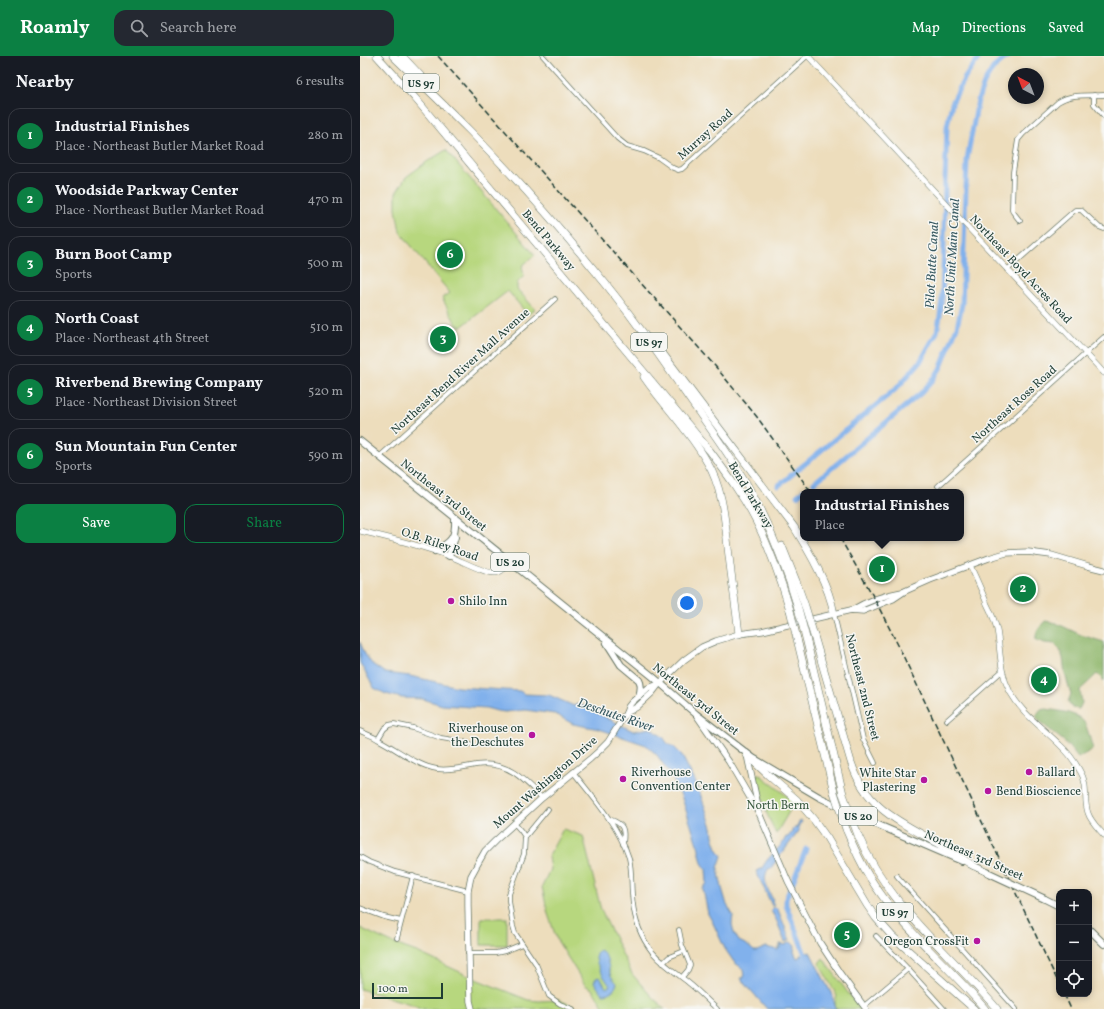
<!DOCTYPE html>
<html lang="en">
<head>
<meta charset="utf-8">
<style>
  :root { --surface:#171b24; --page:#242831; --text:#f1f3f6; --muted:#9ea1a6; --line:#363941; --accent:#0b8043 }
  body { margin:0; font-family:Vollkorn,serif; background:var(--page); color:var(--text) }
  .controls { position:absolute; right:12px; bottom:12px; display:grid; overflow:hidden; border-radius:8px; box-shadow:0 2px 6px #0003 }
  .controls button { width:36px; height:36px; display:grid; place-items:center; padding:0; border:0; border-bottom:1px solid var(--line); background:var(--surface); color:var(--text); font:20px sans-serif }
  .compass { position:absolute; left:648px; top:12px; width:36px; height:36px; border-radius:50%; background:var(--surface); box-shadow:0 2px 6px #0003; rotate:318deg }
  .scale { position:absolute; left:12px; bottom:10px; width:71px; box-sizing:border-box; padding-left:4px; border:2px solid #1f3d34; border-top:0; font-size:11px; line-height:14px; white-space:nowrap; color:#1f3d34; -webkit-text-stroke:3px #f6f6f2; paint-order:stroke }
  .you { position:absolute; left:327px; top:547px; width:14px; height:14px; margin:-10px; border:3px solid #fff; border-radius:50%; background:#1a73e8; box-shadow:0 0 0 6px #1a73e833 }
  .badge { display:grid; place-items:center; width:26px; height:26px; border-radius:50%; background:var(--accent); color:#fff; font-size:13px; font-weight:700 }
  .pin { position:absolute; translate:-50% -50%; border:2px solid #fff; box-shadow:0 1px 4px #0006 }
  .popup { position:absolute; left:440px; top:433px; width:164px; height:52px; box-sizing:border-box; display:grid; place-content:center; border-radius:8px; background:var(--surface); filter:drop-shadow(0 1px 3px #0005); font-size:13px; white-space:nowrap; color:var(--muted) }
  .popup b { font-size:15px; color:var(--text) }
  .popup::after { content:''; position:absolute; left:50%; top:100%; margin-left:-8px; border:8px solid transparent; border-top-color:var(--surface) }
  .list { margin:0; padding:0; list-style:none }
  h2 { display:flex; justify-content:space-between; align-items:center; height:52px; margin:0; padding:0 16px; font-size:17px }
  h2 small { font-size:13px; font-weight:400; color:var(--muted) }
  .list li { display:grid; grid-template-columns:26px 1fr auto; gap:12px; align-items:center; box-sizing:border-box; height:56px; margin:0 8px 8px; padding:0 8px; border:1px solid var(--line); border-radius:12px }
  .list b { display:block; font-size:15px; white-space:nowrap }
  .list p { margin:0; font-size:13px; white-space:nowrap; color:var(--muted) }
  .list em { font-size:13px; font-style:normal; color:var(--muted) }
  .actions { display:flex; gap:8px; padding:12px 16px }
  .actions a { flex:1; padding:9px 0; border:1px solid var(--accent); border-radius:12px; text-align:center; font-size:14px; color:var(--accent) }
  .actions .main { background:var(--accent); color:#fff }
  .icon { flex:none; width:22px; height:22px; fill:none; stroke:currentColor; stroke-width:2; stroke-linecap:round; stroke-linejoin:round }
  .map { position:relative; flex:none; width:744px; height:953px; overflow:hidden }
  header { display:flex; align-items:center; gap:24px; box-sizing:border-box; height:56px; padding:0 20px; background:var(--accent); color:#fff }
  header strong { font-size:19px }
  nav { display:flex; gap:22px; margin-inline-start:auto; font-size:14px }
  .search { width:280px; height:36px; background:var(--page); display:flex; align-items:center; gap:10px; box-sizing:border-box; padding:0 14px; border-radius:12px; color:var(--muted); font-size:15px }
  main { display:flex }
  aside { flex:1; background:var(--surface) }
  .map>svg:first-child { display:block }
  .green { fill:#b7d77e; stroke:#6b8a59 }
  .forest { fill:#91b86d; stroke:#587a50 }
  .water { fill:#81b1ec; stroke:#507790 }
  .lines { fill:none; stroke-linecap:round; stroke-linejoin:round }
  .canal { stroke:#81b1ec; stroke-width:5 }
  .minor-casing { stroke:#677564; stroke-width:5.5 }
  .tertiary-casing { stroke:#677564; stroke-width:6 }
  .secondary-casing { stroke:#677564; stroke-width:7 }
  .primary-casing { stroke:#677564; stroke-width:8 }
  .trunk-casing { stroke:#677564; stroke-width:8 }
  .minor { stroke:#fff; stroke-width:4 }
  .tertiary { stroke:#fff; stroke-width:5 }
  .secondary { stroke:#fff; stroke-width:5.5 }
  .primary { stroke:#fff; stroke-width:6 }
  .trunk { stroke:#fff; stroke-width:7 }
  .rail { stroke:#1f3d34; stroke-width:1.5; stroke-dasharray:6 3; stroke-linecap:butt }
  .primary-bridge-casing { stroke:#677564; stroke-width:8; stroke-linecap:butt }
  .trunk-bridge-casing { stroke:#677564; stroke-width:8; stroke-linecap:butt }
  .primary-bridge { stroke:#fff; stroke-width:6 }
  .trunk-bridge { stroke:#fff; stroke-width:7 }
  .poi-dot { fill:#b5179e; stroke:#f6f6f2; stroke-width:1.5 }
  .labels { text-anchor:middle; stroke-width:3; stroke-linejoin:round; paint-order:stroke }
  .shield { fill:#f6f6f2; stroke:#60746d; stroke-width:1 }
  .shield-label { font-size:11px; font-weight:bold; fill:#1f3d34 }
  .street-label { font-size:12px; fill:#1f3d34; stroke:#f6f6f2 }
  .poi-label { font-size:12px; fill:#1f3d34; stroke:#f6f6f2; text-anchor:start }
  .park-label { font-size:12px; fill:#3d5c43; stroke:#f6f6f2 }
  .water-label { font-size:13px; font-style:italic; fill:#385a62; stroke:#f6f6f2 }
</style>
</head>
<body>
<header>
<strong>Roamly</strong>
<div class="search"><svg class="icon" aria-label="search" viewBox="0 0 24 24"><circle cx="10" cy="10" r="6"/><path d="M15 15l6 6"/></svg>Search here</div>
<nav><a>Map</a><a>Directions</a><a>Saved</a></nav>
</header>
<main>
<aside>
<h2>Nearby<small>6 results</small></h2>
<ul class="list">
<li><span class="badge">1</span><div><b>Industrial Finishes</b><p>Place · Northeast Butler Market Road</p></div><em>280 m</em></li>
<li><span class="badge">2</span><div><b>Woodside Parkway Center</b><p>Place · Northeast Butler Market Road</p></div><em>470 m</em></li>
<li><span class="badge">3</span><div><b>Burn Boot Camp</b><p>Sports</p></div><em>500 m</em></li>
<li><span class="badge">4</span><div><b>North Coast</b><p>Place · Northeast 4th Street</p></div><em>510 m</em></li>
<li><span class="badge">5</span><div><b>Riverbend Brewing Company</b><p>Place · Northeast Division Street</p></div><em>520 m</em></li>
<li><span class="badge">6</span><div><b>Sun Mountain Fun Center</b><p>Sports</p></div><em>590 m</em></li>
</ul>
<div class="actions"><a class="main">Save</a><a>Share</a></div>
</aside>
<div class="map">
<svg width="744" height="953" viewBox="0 0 744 953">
  <rect width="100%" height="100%" fill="#f6f6f2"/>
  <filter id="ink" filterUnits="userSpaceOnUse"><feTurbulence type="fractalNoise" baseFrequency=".025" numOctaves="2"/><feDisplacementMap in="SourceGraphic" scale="8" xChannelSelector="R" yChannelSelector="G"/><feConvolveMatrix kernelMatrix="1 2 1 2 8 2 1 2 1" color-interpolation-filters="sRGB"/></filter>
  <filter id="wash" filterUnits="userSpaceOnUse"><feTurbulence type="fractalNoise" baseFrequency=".012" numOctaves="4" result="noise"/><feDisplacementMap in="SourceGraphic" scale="16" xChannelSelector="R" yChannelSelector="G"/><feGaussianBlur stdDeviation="0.9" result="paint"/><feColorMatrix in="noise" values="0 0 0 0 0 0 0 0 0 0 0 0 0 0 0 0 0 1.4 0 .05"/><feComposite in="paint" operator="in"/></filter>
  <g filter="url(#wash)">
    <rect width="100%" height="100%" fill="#edddbc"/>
    <g class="green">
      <path d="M86 94 175 199 162 210 164 220 157 227V233L175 253 168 259 148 235 101 271 96 268 82 242 90 237 40 176 36 153V137L46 121 68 105Z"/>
      <path d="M396 718H399L431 743 433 749 416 778 407 758Z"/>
      <path d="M203 773 223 780 241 854 272 918 291 940 305 953H241L243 950 232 933 225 929 197 884 188 858 182 831 190 813 188 801Z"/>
      <rect x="121" y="862" width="26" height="27"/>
      <path d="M0 872 32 887 59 897 113 922 168 944 179 945 199 944 220 953H62L54 949 0 933Z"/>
      <path d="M463 902 488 937 501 953H476L475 946 477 940 459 907Z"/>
    </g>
    <g class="forest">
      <path d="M685 565 696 567 721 579 744 586V625L737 618 720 634 722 647 719 653 712 652 708 646 711 638 705 618 703 602 700 594 695 588 685 587 676 584C675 576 680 571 685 565Z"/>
      <path d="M686 653C698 655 716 656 724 666 727 670 731 687 733 693L718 702 705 686 679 665 676 660 680 654Z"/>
    </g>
    <g class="water">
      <path d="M0 586 5 598 12 608 25 617 50 620 98 631 160 635 164 638 189 639 214 650 217 648 232 653 235 656 273 675 290 672 303 681 308 688 314 691 321 698 337 729 352 771 353 780 357 792 362 800 358 812 362 832 367 849 373 859 372 868 374 877 379 885 387 889 394 895H397L406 891 418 894V892H420V888L426 889V888L431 886 435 890 434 896 437 902 440 901V899L450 896 472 939 476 953H407L388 931 386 930 381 922H384L383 913 374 906 365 893 352 865 348 858 343 833 347 827 346 813 342 807 338 789 337 788 322 742 311 719 297 699 286 689 239 673 213 668 195 658 165 654 145 656 137 655 126 652 82 649 63 643 42 642 26 638 14 632 0 607Z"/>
      <path d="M440 764 442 765 439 772V775L410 813 409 812C401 823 408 833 413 844L412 845 414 849 412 850 396 815 402 812 407 804 422 788 426 781H428L432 776V773L437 771Z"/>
      <path d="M415 851 416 852H417L419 856 430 884 425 886 418 868C418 867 413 858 411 855L412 852Z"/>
      <path d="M240 894C248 898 248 909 250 917 251 921 254 924 257 927 255 935 249 938 242 938L234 926 236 922 240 921 246 932 250 930C244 921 234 907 236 897Z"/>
    </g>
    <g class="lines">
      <g class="canal">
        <path d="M454 427 561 337 573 324 581 311 597 271 602 248 607 103 618 44 624 27 633 12 644 3 649 0"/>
        <path d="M418 430 537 332 560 306 577 276 580 260 582 243 584 185 585 125 587 70 592 47 604 23 620 0"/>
        <path d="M437 440 443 435"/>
        <path d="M446 793 426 843V849L447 904"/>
      </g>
    </g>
  </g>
  <g filter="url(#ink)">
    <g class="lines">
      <g class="minor-casing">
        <g id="minor">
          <path d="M183 0 257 82 267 90 284 95 299 102 313 112 318 114 322 113 447 0"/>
          <path d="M734 39V48L744 60"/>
          <path d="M660 165 653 156 652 153 653 116 658 84 663 78 698 46C713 37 727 40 744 39"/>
          <path d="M647 214 715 154H721L739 171 744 173"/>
          <path d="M19 401 195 243"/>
          <path d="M578 430 744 281"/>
          <path d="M474 558 503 683 515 707"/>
          <path d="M587 664 642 615"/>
          <path d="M0 675C6 678 13 680 19 684 37 693 57 710 77 713 90 715 103 711 116 709 146 704 163 722 182 742"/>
          <path d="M18 683 24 673 29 669 34 668 53 672 81 682 100 685 111 688"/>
          <path d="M213 716C233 741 259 771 269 802 272 814 271 826 272 838 273 856 278 875 288 890 296 903 309 911 321 921 334 930 345 942 357 953"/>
          <path d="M249 763C264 768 265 773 263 788"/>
          <path d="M154 767 161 775 165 781 164 798 149 838V845L153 870 155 877 176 908 189 940 200 948 213 953"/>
          <path d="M165 781 188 753"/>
          <path d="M0 801 9 806 35 816 108 835"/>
          <path d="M537 820 656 953"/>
          <path d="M0 852 24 861 41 865"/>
          <path d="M319 874 322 889 330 909 328 914 322 921"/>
          <path d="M516 880 548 913 584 953"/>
          <path d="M37 882 53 820"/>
          <path d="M108 897H136L145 895 162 888"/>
          <path d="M303 907 309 901 324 895"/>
          <path d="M504 950 548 913"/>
        </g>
      </g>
      <g class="tertiary-casing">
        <g id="tertiary">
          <path d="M448 0 744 317"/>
          <path d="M0 475C30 482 60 489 89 500 101 504 125 518 136 517 142 516 146 511 151 507"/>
          <path d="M610 509C616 522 622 535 627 548 631 556 635 565 637 574 641 596 639 615 650 636 663 659 682 671 700 689 708 696 715 706 720 715 729 729 723 743 728 757 731 766 738 772 744 779"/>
        </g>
      </g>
      <g class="secondary-casing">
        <g id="secondary">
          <path d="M492 554C507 545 525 539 542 536"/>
          <path d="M266 657 277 651 292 637 299 628 324 604 342 591 356 585 379 578 402 575 491 554 503 555 533 543 545 535 570 524 629 502 646 497 668 496 691 499 728 510 744 514"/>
          <path d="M337 660 369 706 399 757 428 825 460 887 479 916 506 953"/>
          <path d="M387 699 398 750"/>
          <path d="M112 953 110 945 108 850V835L111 820 117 809 125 795 135 785 182 742 230 703 240 694 248 686 266 657 268 651 272 646 288 632 299 628"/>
        </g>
      </g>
      <g class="primary-casing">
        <g id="primary">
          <path d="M0 385 292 620 336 658 393 702 459 741 509 765 602 805"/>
          <path d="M75 495C91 486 96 482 95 463"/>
          <path d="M89 500 95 481"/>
          <path d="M247 587 261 609 279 624C282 629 281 634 279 640"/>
          <path d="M610 808 627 816"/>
          <path d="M685 843 699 850"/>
          <path d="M729 873 744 888"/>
        </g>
      </g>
      <g class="trunk-casing">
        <g id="trunk">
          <path d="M17 0 55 42 350 395C367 418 384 441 397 467 411 495 421 524 430 554"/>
          <path d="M33 0C59 25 85 50 110 75 153 119 196 167 235 215 268 254 297 296 326 338 346 367 368 396 386 427 409 467 425 508 438 552"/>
          <path d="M42 0 70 30"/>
          <path d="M303 298 434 471C450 497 469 529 474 558"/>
          <path d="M284 321C304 350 330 375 347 406 364 434 365 468 369 500 372 526 376 552 379 578"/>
          <path d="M422 490 436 525 445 550"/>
          <path d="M454 580 491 706C506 752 538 765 578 787 590 794 602 803 614 810"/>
          <path d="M446 582 483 738"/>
          <path d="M437 583 474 736"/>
          <path d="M387 699 408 719 437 744 454 764 467 782 507 849 516 862 532 880 614 953"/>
          <path d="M486 773C493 790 500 806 510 822 541 872 588 909 625 953"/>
          <path d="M498 779C529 851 588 895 637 953"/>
        </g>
      </g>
      <use href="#minor" class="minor"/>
      <use href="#tertiary" class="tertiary"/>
      <use href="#secondary" class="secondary"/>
      <use href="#primary" class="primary"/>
      <use href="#trunk" class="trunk"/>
      <g class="rail">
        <path d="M78 0 355 310 397 361 451 436"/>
        <path d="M480 482 513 540 538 589 699 928"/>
        <path d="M704 938 711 953"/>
      </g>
      <g class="primary-bridge-casing">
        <path id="primary-bridge" d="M627 816 685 843"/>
      </g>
      <g class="trunk-bridge-casing">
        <g id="trunk-bridge">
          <path d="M445 550 454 580"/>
          <path d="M438 552 446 582"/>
          <path d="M430 554 437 583"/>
          <path d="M474 736 486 773"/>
          <path d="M483 738 498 779"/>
        </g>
      </g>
      <use href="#primary-bridge" class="primary-bridge"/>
      <use href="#trunk-bridge" class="trunk-bridge"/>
    </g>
  </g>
  <g class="poi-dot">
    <circle cx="91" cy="545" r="4"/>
    <circle cx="172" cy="679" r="4"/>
    <circle cx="669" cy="716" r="4"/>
    <circle cx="263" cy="723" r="4"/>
    <circle cx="564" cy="724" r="4"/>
    <circle cx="628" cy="735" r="4"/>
    <circle cx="617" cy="885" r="4"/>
  </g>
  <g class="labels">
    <g class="shield">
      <rect x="43" y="18" width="36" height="18" rx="3"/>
      <rect x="271" y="277" width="36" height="18" rx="3"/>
      <rect x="131" y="497" width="38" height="18" rx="3"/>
      <rect x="479" y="751" width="38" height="18" rx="3"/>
      <rect x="517" y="847" width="36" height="18" rx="3"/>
    </g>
    <g class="shield-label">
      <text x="61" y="31">US 97</text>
      <text x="289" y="290">US 97</text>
      <text x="150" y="510">US 20</text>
      <text x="498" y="764">US 20</text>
      <text x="535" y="860">US 97</text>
    </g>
    <g class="street-label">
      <text transform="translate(345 78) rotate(-42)" y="4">Murray Road</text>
      <text transform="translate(189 184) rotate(50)" y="4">Bend Parkway</text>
      <text transform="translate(661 213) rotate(47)" y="4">Northeast Boyd Acres Road</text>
      <text transform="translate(100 315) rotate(-42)" y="4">Northeast Bend River Mall Avenue</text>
      <text transform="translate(654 348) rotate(-42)" y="4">Northeast Ross Road</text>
      <text transform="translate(84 439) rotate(39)" y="4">Northeast 3rd Street</text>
      <text transform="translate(391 439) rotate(59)" y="4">Bend Parkway</text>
      <text transform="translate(80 488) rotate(19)" y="4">O.B. Riley Road</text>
      <text transform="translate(503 631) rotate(76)" y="4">Northeast 2nd Street</text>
      <text transform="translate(336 643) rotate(39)" y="4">Northeast 3rd Street</text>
      <text transform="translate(185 726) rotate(-41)" y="4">Mount Washington Drive</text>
      <text transform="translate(614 799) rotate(24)" y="4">Northeast 3rd Street</text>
    </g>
    <g class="poi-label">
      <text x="99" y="549">Shilo Inn</text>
      <text x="164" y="676" text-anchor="end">Riverhouse on<tspan x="164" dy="14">the Deschutes</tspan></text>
      <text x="271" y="720">Riverhouse<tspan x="271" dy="14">Convention Center</tspan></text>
      <text x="677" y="720">Ballard</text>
      <text x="556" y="721" text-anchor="end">White Star<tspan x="556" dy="14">Plastering</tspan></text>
      <text x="636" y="739">Bend Bioscience</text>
      <text x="609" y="889" text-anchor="end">Oregon CrossFit</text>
    </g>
    <g class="park-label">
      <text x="418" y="753">North Berm</text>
    </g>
    <g class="water-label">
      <text transform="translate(591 201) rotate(-87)" y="5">North Unit Main Canal</text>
      <text transform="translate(571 209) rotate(-87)" y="5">Pilot Butte Canal</text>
      <text transform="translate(256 658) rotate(19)" y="5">Deschutes River</text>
    </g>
  </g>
</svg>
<div class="controls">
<button>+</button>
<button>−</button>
<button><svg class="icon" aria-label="locate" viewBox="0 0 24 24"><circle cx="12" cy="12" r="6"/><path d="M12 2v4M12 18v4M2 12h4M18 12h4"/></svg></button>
</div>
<svg class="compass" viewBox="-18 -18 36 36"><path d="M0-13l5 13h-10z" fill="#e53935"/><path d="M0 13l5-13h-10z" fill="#9ea1a6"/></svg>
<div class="scale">100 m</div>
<div class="you"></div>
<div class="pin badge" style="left:522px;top:513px">1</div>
<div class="popup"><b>Industrial Finishes</b>Place</div>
<div class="pin badge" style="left:663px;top:533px">2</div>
<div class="pin badge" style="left:83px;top:283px">3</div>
<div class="pin badge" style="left:684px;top:624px">4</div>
<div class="pin badge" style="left:487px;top:879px">5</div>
<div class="pin badge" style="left:90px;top:199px">6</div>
</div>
</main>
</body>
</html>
